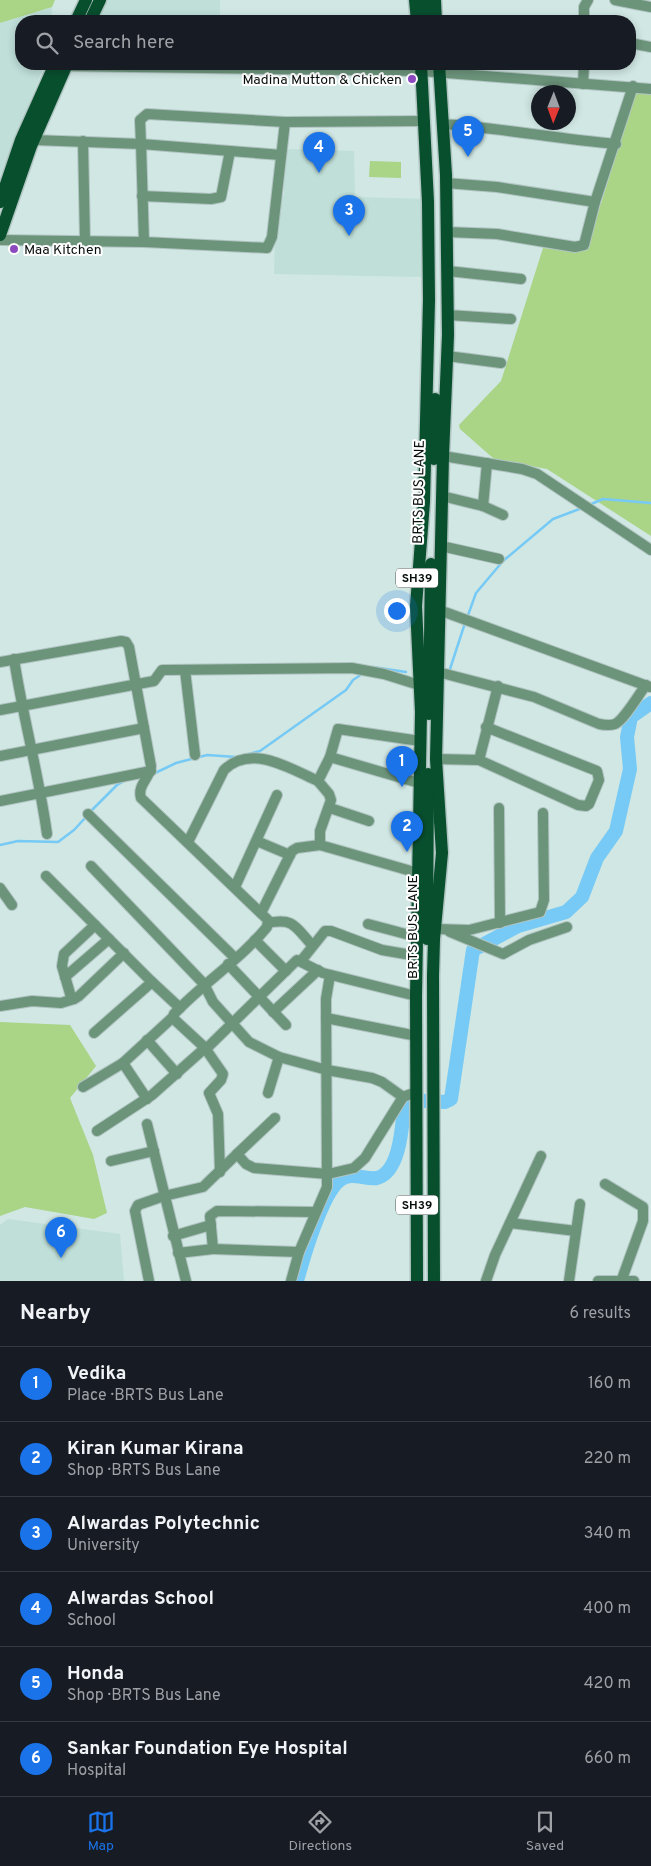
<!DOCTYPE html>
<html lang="en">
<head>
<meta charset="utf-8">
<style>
  :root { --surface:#171b24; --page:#242831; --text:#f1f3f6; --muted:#9ea1a6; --line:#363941; --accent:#1a73e8 }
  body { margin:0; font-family:Overpass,sans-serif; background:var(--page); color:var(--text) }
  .compass { position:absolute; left:531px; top:85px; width:45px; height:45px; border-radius:50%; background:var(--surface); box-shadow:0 2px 8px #0003; rotate:181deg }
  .you { position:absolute; left:396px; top:610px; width:18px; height:18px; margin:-12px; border:4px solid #fff; border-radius:50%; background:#1a73e8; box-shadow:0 0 0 8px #1a73e833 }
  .badge { display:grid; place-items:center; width:32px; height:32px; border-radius:50%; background:var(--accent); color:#fff; font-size:16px; font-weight:700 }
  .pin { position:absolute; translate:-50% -41px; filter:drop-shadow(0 1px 2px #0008) }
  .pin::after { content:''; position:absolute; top:26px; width:18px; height:15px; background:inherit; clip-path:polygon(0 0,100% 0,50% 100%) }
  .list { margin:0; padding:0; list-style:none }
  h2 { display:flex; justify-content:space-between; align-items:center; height:65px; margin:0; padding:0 20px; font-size:21px }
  h2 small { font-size:16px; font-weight:400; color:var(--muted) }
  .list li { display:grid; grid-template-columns:32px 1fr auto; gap:15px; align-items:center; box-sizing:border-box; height:75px; padding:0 20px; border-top:1px solid var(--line) }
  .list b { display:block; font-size:19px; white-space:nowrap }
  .list p { margin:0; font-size:16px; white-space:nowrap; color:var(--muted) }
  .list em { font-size:16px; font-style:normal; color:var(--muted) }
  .icon { flex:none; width:28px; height:28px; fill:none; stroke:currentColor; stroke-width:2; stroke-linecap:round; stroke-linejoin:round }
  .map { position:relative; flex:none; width:651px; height:1281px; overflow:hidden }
  .search { position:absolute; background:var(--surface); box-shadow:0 2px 8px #0003; left:15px; right:15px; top:15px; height:55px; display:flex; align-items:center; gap:12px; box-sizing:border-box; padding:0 18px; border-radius:20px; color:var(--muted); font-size:19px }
  .sheet { height:515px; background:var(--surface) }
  nav { display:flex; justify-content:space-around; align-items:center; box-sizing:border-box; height:70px; border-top:1px solid var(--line); background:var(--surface); font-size:14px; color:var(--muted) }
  nav a { display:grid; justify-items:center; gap:2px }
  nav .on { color:var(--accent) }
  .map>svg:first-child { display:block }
  .built { fill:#bfdfd8 }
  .green { fill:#aad486 }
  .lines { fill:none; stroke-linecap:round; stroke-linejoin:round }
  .stream { stroke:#76caf5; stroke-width:2.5 }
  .river { stroke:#76caf5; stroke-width:14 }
  .minor-casing { stroke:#b0c4c1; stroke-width:12 }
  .major-casing { stroke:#b0c4c1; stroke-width:15 }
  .minor { stroke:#6c947b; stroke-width:10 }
  .major { stroke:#084f2e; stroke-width:12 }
  .poi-dot { fill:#8c4abf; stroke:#fff; stroke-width:2 }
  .labels { text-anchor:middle; stroke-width:4; stroke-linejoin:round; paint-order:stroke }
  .shield { fill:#fff; stroke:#515756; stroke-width:1 }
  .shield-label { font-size:12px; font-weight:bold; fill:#070f0d }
  .poi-label { font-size:14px; fill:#070f0d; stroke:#fff; text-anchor:end }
  .street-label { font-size:14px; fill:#070f0d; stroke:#fff }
</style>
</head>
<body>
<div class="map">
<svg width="651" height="1281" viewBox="0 0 651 1281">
  <rect width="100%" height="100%" fill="#d0e7e3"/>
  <g class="built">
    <path d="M107 0H220V21H98Z"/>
    <path d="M52 7 51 21H21V64H45L0 176V23Z"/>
    <path d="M284 149 354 151 355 197 424 199 422 277 274 274 276 196 284 195Z"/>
    <path d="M8 1219 120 1234 124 1281H0V1225Z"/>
  </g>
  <g class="green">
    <path d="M0 0H55L52 7 0 23Z"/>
    <path d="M651 91V536L547 469 494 459 460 429 459 425 501 381 543 248 586 251 636 92Z"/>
    <path d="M370 161 401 162V178L369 177Z"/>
    <path d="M0 1022 70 1025 96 1066 70 1098 93 1155 107 1213 94 1219 25 1207 0 1216Z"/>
  </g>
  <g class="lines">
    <g class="stream">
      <path d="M589 505 603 499 651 503"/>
      <path d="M467 618 476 593 503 561 553 519 582 508"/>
      <path d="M370 668 373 667 406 672"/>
      <path d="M450 669 465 623"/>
      <path d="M249 754 260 751 346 690 353 680 362 674"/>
      <path d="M153 774 176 763 207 755 236 757"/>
      <path d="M89 813 117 785 126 780"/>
      <path d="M0 845 18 841 58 842 74 830 86 817"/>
    </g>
    <path class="river" d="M297 1281C303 1259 322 1193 340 1180 351 1171 365 1180 377 1178 400 1172 402 1127 404 1107L407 1100 445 1102 451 1099 473 950 518 926 566 912 582 897 597 858 616 831 630 769 627 737 631 717 651 703"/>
    <g class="minor-casing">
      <g id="minor">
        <path d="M615 0 651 7"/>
        <path d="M584 21V7L588 0"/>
        <path d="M630 43 651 47"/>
        <path d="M66 66 421 71 651 89"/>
        <path d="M583 84 584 64"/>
        <path d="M443 124C501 128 558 139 616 144"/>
        <path d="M34 140 141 144 140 120 147 114 285 122 425 121"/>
        <path d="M83 141 85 241"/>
        <path d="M281 155 141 144 144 242 267 248 272 237 285 122"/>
        <path d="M446 183 497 187 595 202"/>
        <path d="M142 196 211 199 221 197 230 151"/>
        <path d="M447 232 497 234 575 247 584 245 595 202 633 86"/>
        <path d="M0 240 144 242"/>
        <path d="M448 271 521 279"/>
        <path d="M448 315 511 319"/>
        <path d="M447 356 501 363"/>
        <path d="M443 456 522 469 537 474 651 550"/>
        <path d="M442 496 483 506 503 515"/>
        <path d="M483 506 487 463"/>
        <path d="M441 546 499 559"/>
        <path d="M439 610 650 687"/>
        <path d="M14 659C23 718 39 775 47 834"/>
        <path d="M0 662 121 641 126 642 129 647 151 766C150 778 137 785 141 798L268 920 267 927C241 959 203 983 174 1014L173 1017 176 1021 202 1045 205 1048 209 1046 297 960 323 973 416 996"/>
        <path d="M185 670 195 755"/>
        <path d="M438 672 534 697 599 724C604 725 610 726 615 724 624 720 639 694 646 685"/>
        <path d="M0 710 154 681 162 670 352 668 384 674 419 685"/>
        <path d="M0 756 144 728"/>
        <path d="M330 757 419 783"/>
        <path d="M436 759 479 760 578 805 586 806 589 804 599 780 597 771 486 727"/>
        <path d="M479 760 498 686"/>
        <path d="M0 801 151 771"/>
        <path d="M330 808 369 821"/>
        <path d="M499 808 500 923"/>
        <path d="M88 814 235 958"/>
        <path d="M188 842 224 770C251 743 291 769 318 781"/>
        <path d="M259 842 290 855"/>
        <path d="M91 866 204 984 213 1002 249 1042 279 1057 327 1070 372 1078 382 1082 403 1097"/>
        <path d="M418 873 320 845V831L331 800 329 794 318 781 330 757 338 729 420 741"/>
        <path d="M46 876 152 982 94 1033"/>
        <path d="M235 887 277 795"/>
        <path d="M0 888 12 905"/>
        <path d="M261 913 292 851 297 848 320 845"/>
        <path d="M268 923C294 917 296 928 312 945"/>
        <path d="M368 924 417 937"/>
        <path d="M95 925 64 954 62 966 71 997 74 999 79 996 124 953"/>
        <path d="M435 929 469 930 540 912 544 900 543 813"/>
        <path d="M450 932 503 954 529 940 567 927"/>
        <path d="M255 940 286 971"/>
        <path d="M301 961 325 931H331L382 950 417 956"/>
        <path d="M228 964 286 1025"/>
        <path d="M65 977 109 939"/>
        <path d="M152 982 180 1008"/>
        <path d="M0 1006 32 1001 61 1003 74 999"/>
        <path d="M273 1012 318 970"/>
        <path d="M326 1018 417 1036"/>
        <path d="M147 1040 177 1074"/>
        <path d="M123 1063 147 1099"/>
        <path d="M83 1087 123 1063 173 1017"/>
        <path d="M268 1093 279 1057"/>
        <path d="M147 1124 186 1281"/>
        <path d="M97 1131 152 1095 205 1048 223 1074 221 1080 209 1093 218 1114 220 1172"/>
        <path d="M237 1154 275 1118"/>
        <path d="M111 1161 154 1151"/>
        <path d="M605 1184 643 1207V1221L622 1279"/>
        <path d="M510 1223 576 1231"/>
        <path d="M173 1236 211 1225"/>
        <path d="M299 1252 213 1249 210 1216 217 1211 316 1212"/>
        <path d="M178 1253 213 1249"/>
        <path d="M149 1281 135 1211 138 1205 164 1196 203 1187 237 1154 246 1164 254 1168 328 1174 354 1168 365 1158 403 1097 416 1092"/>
        <path d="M291 1281 299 1252 327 1187 326 999 330 975"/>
        <path d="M486 1281 495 1255 541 1156"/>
        <path d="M569 1281 580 1204"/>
        <path d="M598 1281H634"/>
      </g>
    </g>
    <g class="major-casing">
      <g id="major">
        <path d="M415 0 417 21"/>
        <path d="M426 0 427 21"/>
        <path d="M435 0 436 21"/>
        <path d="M76 21 86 0"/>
        <path d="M90 21 100 0"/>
        <path d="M0 202 21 140 55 64"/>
        <path d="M0 235 31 146 67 64"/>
        <path d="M434 459 435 399"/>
        <path d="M429 714 431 564"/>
        <path d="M427 939 428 774"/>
        <path d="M417 1281 416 996 421 712 416 606 424 502 429 300 428 202 421 64"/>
        <path d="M434 1281 433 976 434 939 442 853 436 759 443 456 448 335 446 175 439 64"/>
      </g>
    </g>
    <use href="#minor" class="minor"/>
    <use href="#major" class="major"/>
  </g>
  <g class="poi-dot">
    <circle cx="412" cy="79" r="5"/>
    <circle cx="14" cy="249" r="5"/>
  </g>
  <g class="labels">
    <g class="shield">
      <rect x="396" y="568.5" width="42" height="19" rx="4"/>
      <rect x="396" y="1195.5" width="42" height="19" rx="4"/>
    </g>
    <g class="shield-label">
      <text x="417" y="582">SH39</text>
      <text x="417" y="1209">SH39</text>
    </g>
    <g class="poi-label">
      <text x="402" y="84">Madina Mutton &amp; Chicken</text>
      <text x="24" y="254" text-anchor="start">Maa Kitchen</text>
    </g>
    <g class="street-label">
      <text transform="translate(418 492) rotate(-89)" y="5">BRTS BUS LANE</text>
      <text transform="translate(412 927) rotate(-90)" y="5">BRTS BUS LANE</text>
    </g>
  </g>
</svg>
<svg class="compass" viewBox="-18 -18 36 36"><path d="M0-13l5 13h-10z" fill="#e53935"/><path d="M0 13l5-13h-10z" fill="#9ea1a6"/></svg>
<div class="you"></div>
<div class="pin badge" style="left:402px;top:787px">1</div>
<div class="pin badge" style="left:407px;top:852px">2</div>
<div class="pin badge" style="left:349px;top:236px">3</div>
<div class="pin badge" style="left:319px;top:173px">4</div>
<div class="pin badge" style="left:468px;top:157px">5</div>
<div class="pin badge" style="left:61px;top:1258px">6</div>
<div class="search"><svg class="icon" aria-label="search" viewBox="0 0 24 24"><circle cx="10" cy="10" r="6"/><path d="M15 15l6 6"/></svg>Search here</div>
</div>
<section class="sheet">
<h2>Nearby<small>6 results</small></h2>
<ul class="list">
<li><span class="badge">1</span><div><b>Vedika</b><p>Place · BRTS Bus Lane</p></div><em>160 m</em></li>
<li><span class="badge">2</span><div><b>Kiran Kumar Kirana</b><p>Shop · BRTS Bus Lane</p></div><em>220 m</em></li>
<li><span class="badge">3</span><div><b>Alwardas Polytechnic</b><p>University</p></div><em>340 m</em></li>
<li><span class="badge">4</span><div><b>Alwardas School</b><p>School</p></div><em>400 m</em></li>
<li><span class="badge">5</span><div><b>Honda</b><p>Shop · BRTS Bus Lane</p></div><em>420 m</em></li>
<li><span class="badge">6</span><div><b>Sankar Foundation Eye Hospital</b><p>Hospital</p></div><em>660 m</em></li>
</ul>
</section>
<nav>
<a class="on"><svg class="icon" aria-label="map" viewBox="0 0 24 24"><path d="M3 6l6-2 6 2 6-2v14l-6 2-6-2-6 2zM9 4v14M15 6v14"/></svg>Map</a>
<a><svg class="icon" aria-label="directions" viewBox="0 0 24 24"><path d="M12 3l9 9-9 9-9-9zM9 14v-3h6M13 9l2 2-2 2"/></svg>Directions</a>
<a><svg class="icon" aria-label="saved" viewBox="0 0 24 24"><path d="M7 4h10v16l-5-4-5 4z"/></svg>Saved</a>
</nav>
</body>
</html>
